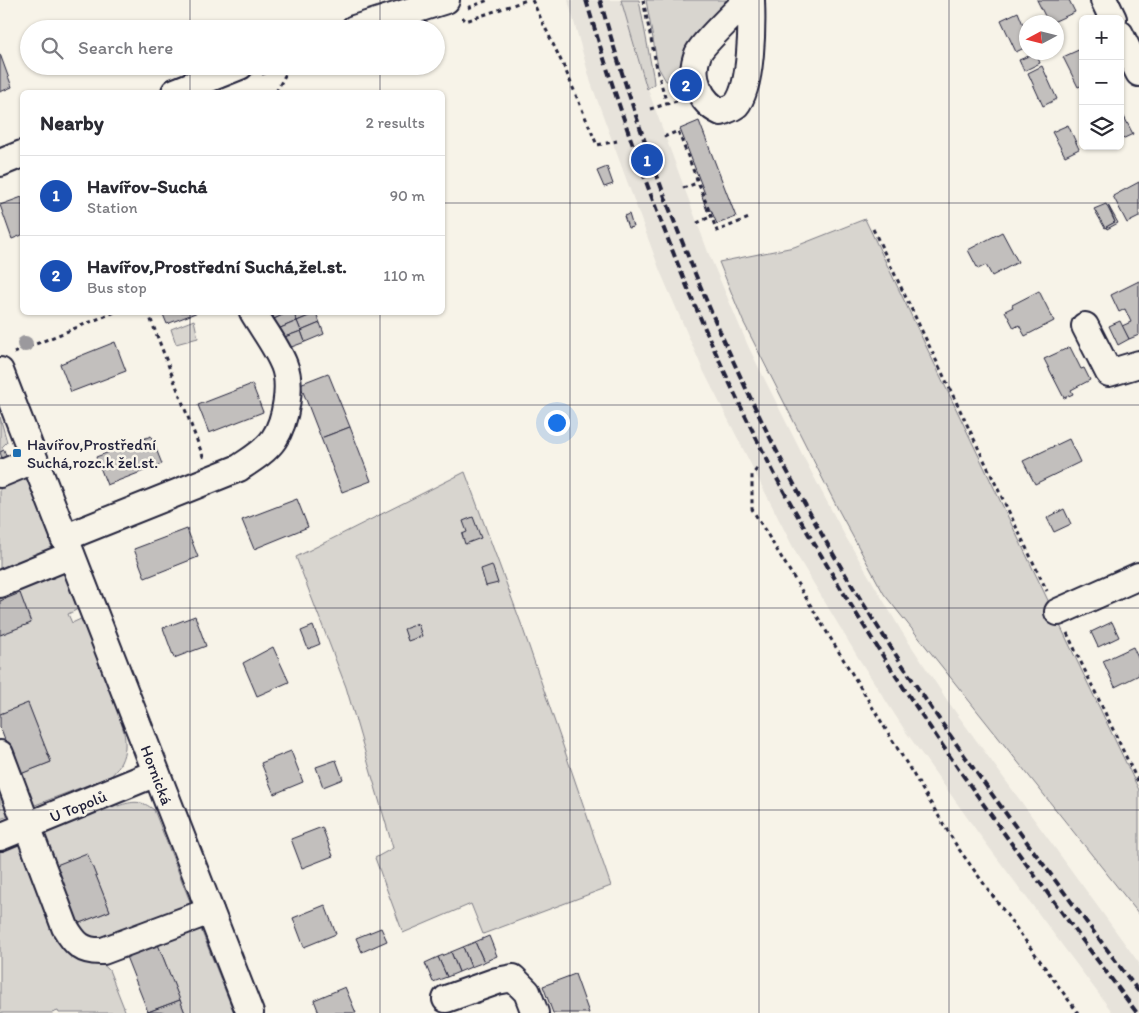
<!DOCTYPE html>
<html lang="en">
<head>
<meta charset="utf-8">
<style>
  :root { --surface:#fff; --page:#f7f7f7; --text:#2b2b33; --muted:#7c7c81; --line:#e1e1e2; --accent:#ea580c }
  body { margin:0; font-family:Itim,sans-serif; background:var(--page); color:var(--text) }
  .controls { position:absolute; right:15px; top:15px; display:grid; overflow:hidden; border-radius:8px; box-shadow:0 1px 4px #0004 }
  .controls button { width:45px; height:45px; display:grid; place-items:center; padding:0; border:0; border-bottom:1px solid var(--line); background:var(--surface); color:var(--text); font:25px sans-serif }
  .compass { position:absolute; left:1019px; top:15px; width:45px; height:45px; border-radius:50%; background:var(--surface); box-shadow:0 1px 4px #0004; rotate:263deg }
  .you { position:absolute; left:556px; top:422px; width:18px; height:18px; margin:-12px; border:4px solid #fff; border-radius:50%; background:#1a73e8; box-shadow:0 0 0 8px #1a73e833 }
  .badge { display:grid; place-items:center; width:32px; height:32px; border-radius:50%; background:var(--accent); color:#fff; font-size:16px; font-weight:700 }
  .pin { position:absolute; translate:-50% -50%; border:2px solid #fff; box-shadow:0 1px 5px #0006 }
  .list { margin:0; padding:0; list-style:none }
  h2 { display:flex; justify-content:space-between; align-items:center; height:65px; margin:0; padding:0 20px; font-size:21px }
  h2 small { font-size:16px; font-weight:400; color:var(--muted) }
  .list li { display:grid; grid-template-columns:32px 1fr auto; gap:15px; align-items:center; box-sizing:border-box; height:80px; padding:0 20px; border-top:1px solid var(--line) }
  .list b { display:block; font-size:19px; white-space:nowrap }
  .list p { margin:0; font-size:16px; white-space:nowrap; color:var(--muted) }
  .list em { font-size:16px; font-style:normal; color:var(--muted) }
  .icon { flex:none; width:28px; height:28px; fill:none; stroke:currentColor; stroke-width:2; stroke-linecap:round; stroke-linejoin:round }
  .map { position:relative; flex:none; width:1139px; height:1013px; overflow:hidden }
  .search { position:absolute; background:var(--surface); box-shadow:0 1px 4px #0004; left:20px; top:20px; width:425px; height:55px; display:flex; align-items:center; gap:12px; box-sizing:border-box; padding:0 18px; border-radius:28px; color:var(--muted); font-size:19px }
  .panel { position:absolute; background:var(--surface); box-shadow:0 1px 4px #0004; left:20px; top:90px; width:425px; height:225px; border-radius:8px }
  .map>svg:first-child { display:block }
  .built { fill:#e7e3db }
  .green { fill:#d8d5cf; stroke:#7d7c85 }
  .building { fill:#c2bfbd; stroke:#22223b }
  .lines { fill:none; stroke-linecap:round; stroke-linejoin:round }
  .minor-casing { stroke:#22223b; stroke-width:30 }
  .path { stroke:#22223b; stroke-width:3; stroke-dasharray:4 4; stroke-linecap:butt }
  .minor { stroke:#f7f3e8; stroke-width:26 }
  .rail { stroke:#22223b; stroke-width:4; stroke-dasharray:8 4; stroke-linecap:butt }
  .tree { fill:#9b999d }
  .grid { fill:none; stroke:#22223b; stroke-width:1; stroke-opacity:0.55 }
  .poi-dot { fill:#1f6fb2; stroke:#f7f3e8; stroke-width:2 }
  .labels { text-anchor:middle; stroke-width:5; stroke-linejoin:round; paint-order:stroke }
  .poi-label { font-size:16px; fill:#22223b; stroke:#f7f3e8; text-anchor:start }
  .street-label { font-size:16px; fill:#22223b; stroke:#f7f3e8 }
</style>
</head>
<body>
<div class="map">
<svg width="1139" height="1013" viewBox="0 0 1139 1013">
  <rect width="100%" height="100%" fill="#f7f3e8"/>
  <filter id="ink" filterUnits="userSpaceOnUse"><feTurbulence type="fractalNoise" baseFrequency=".02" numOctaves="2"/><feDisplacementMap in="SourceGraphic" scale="10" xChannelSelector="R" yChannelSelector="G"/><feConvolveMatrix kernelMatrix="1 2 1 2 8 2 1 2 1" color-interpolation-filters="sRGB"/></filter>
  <g filter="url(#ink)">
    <path class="built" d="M568 0H621L640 68 708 252 749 348 804 458 844 534 902 632 949 703 1139 963V1013H1113L979 834 906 732 859 659 799 559 703 370 660 271 591 83Z"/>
    <g class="green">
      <path d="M621 0H639L653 75 654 84 647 89Z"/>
      <path d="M646 0H726L696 44 690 64 682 67 680 79 666 81 658 67Z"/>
      <path d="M865 219 1139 790V914L884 594 839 511 743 321 719 262 794 247Z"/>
      <path d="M194 320 198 338 176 344 171 329Z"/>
      <path d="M0 417 7 442 2 447 4 450 0 452Z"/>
      <path d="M465 472 522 626 611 886 483 934 471 904 403 933 375 858 393 848 346 687 296 557Z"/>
      <path d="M27 473 56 551 0 570V478Z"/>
      <path d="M64 566 80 608 68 614 72 623 83 618 121 713 118 715C128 737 129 758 111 776L30 807 18 775 51 762 28 704 0 714V635L31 622 20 594 0 601V587Z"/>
      <path d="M0 776 14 814 0 819Z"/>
      <path d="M117 801 118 806C133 801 142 800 154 810L191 904 90 946 77 924 110 911 87 854 54 866 41 832Z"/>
      <path d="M18 842 22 844 97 959 109 970 126 1013H59L58 1011 52 1013H0V848Z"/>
      <path d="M200 927 234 1013H185L157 942Z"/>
    </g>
    <g class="building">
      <path d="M1037 0H1069L1075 12 1053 22H1048Z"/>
      <path d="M1018 12 1026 32V47L1016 52 1001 20Z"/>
      <path d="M1083 48V85L1078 87 1063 57Z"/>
      <path d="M1036 53 1040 63 1024 71 1019 60Z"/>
      <path d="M0 54 12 87 0 92Z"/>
      <path d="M1042 66 1057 99 1043 106 1028 73Z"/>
      <path d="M1120 109 1133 134 1120 140Z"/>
      <path d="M699 121 736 217 717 224 711 210 707 211 702 196 705 194 680 129Z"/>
      <path d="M1068 125 1079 149 1065 156 1052 132Z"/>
      <path d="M607 167 613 184 604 187 597 171Z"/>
      <path d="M1139 182V217L1127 223 1113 196Z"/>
      <path d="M22 197V235L12 239 0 205Z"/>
      <path d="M1106 204 1115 222 1105 228 1094 209Z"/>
      <path d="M1108 205 1118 223 1107 229 1106 227 1115 222Z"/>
      <path d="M629 214 633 227 628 228 624 216Z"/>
      <path d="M1002 232 1018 262 992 276 986 265 978 269 968 250Z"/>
      <path d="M1139 281V335L1129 339 1122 326 1131 322 1125 309 1119 312 1111 295Z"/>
      <path d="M1039 291 1054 321 1025 336 1019 325 1014 328 1005 311 1013 307 1012 305Z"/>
      <path d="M162 312H198L167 324Z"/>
      <path d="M272 312H289L274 319Z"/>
      <path d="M289 312H293L297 321 278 329 274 319Z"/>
      <path d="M293 312H316V313L297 321Z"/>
      <path d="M316 313 320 323 301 331 297 321Z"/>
      <path d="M297 321 301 331 282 338 278 329Z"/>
      <path d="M1120 321 1129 339 1118 345 1109 326Z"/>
      <path d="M320 323 324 334 305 342 301 331Z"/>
      <path d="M301 331 305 342 286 349 282 338Z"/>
      <path d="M115 342 126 371 71 392 60 364Z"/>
      <path d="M1070 347 1081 369 1084 368 1090 380 1071 390 1073 394 1064 398 1044 359Z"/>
      <path d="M328 373 350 427 321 438 300 384Z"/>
      <path d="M252 384 263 412 209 433 198 405Z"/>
      <path d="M350 427 371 481 342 492 321 438Z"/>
      <path d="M151 436 162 464 107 485 96 457Z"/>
      <path d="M1069 439 1080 462 1035 484 1023 461Z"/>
      <path d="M4 450 8 461 3 462 0 452Z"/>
      <path d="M297 499 308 527 254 549 242 520Z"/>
      <path d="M1064 509 1071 524 1054 532 1047 518Z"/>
      <path d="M473 517 481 538 465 544 462 534 467 532 463 521Z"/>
      <path d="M187 529 198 557 145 578 134 549Z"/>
      <path d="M492 565 498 583 486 586 481 569Z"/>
      <path d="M20 593 31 623 0 635V601Z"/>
      <path d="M195 616 206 646 174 658 163 628Z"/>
      <path d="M1112 622 1119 637 1098 647 1091 632Z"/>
      <path d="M418 624 422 636 408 641 404 629Z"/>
      <path d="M313 626 320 644 308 649 301 631Z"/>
      <path d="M273 647 289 682 257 696 243 663Z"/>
      <path d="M1133 647 1139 660V675L1115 687 1103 661Z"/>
      <path d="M28 703 51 762 18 775 0 727V714Z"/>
      <path d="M291 751 303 782 274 794 261 763Z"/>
      <path d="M336 760 343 779 323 787 316 767Z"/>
      <path d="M322 827 333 856 302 868 291 839Z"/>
      <path d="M87 853 110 911 77 924 54 866Z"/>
      <path d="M325 905 336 934 304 947 293 918Z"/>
      <path d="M381 928 387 941 362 952 356 938Z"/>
      <path d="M489 936 497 956 484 962 475 942Z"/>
      <path d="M157 942 180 1000 148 1012 125 954Z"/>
      <path d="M475 942 484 962 471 967 463 947Z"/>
      <path d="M463 947 471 967 459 972 451 952Z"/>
      <path d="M451 952 459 972 447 977 438 957Z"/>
      <path d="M438 957 447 977 433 982 425 963Z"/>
      <path d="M575 974 589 1013H553L543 986Z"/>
      <path d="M345 987 356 1013H319L314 1000Z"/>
      <path d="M180 1000 185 1013 148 1012Z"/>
    </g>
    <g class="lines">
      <g class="minor-casing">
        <g id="minor">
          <path d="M747 0C738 10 701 45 698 54 688 77 701 103 721 112 726 110 733 108 736 105 752 87 752 24 751 0"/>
          <path d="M1104 0 1113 19"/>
          <path d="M354 29 446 0"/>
          <path d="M1120 34 1139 73"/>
          <path d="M175 92 240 66"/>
          <path d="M0 163 22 154"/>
          <path d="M1085 326 1109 373 1139 364"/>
          <path d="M0 371 250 1013"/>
          <path d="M0 474 34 460"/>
          <path d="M64 538 239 468C251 460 266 451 274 439 286 421 292 385 284 365 277 347 263 329 253 312"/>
          <path d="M0 584 71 555"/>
          <path d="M1058 612 1139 576"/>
          <path d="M0 754 65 927C75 944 82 952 103 951L210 911"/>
          <path d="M0 837 156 773"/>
          <path d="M446 999 497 981 513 978 527 992 535 1013"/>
        </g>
      </g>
      <g class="path">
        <path d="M532 0 565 69 597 145 617 141"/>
        <path d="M643 0 658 73 667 104"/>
        <path d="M468 8 488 0"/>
        <path d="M462 17 466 21 527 0"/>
        <path d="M262 74 285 66"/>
        <path d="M276 92 290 66"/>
        <path d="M650 109 680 100"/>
        <path d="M664 137 678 131 717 231 749 218"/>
        <path d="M683 188 697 183"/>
        <path d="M697 223 710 217"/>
        <path d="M873 229 1047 591"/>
        <path d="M148 312 204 459"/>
        <path d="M14 353 115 312"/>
        <path d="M757 469 752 475V509L958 848 1078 1013"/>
        <path d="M1067 633 1139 784"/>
      </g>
      <use href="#minor" class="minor"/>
      <g class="rail">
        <path d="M586 0C634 162 695 321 773 471 790 504 810 536 828 567 921 724 1028 868 1137 1013"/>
        <path d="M600 0C646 161 708 319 785 467 883 655 1012 823 1139 992"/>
      </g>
    </g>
    <circle class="tree" cx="25" cy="344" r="8"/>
  </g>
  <path class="grid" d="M190 0V29M380 0V29M570 0V1013M759 0V1013M949 0V1013M190 66V92M380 66V92M0 203H22M442 203H1139M190 312V1013M380 312V1013M0 405H1139M0 608H1139M0 810H1139"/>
  <rect class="poi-dot" x="12" y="448" width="10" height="10" rx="2.5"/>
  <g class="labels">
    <g class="poi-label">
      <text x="27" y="450">Havířov,Prostřední<tspan x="27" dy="18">Suchá,rozc.k žel.st.</tspan></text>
    </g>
    <g class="street-label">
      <text transform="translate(157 775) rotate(69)" y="6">Hornická</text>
      <text transform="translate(78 806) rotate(-22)" y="6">U Topolů</text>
    </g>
  </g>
</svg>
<div class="controls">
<button>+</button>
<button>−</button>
<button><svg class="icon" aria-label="layers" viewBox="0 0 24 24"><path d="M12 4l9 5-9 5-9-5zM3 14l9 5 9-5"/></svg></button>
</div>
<svg class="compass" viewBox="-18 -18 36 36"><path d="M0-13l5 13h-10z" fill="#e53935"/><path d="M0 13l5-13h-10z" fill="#7c7c81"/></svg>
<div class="you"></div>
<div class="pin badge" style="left:647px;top:160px;background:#1a4fb4">1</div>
<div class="pin badge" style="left:686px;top:85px;background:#1a4fb4">2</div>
<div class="search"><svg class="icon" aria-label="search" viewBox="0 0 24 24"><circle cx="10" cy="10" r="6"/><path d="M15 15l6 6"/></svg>Search here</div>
<section class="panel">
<h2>Nearby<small>2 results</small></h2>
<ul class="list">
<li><span class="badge" style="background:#1a4fb4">1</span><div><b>Havířov-Suchá</b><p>Station</p></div><em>90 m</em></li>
<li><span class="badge" style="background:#1a4fb4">2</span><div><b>Havířov,Prostřední Suchá,žel.st.</b><p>Bus stop</p></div><em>110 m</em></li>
</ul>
</section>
</div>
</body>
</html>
